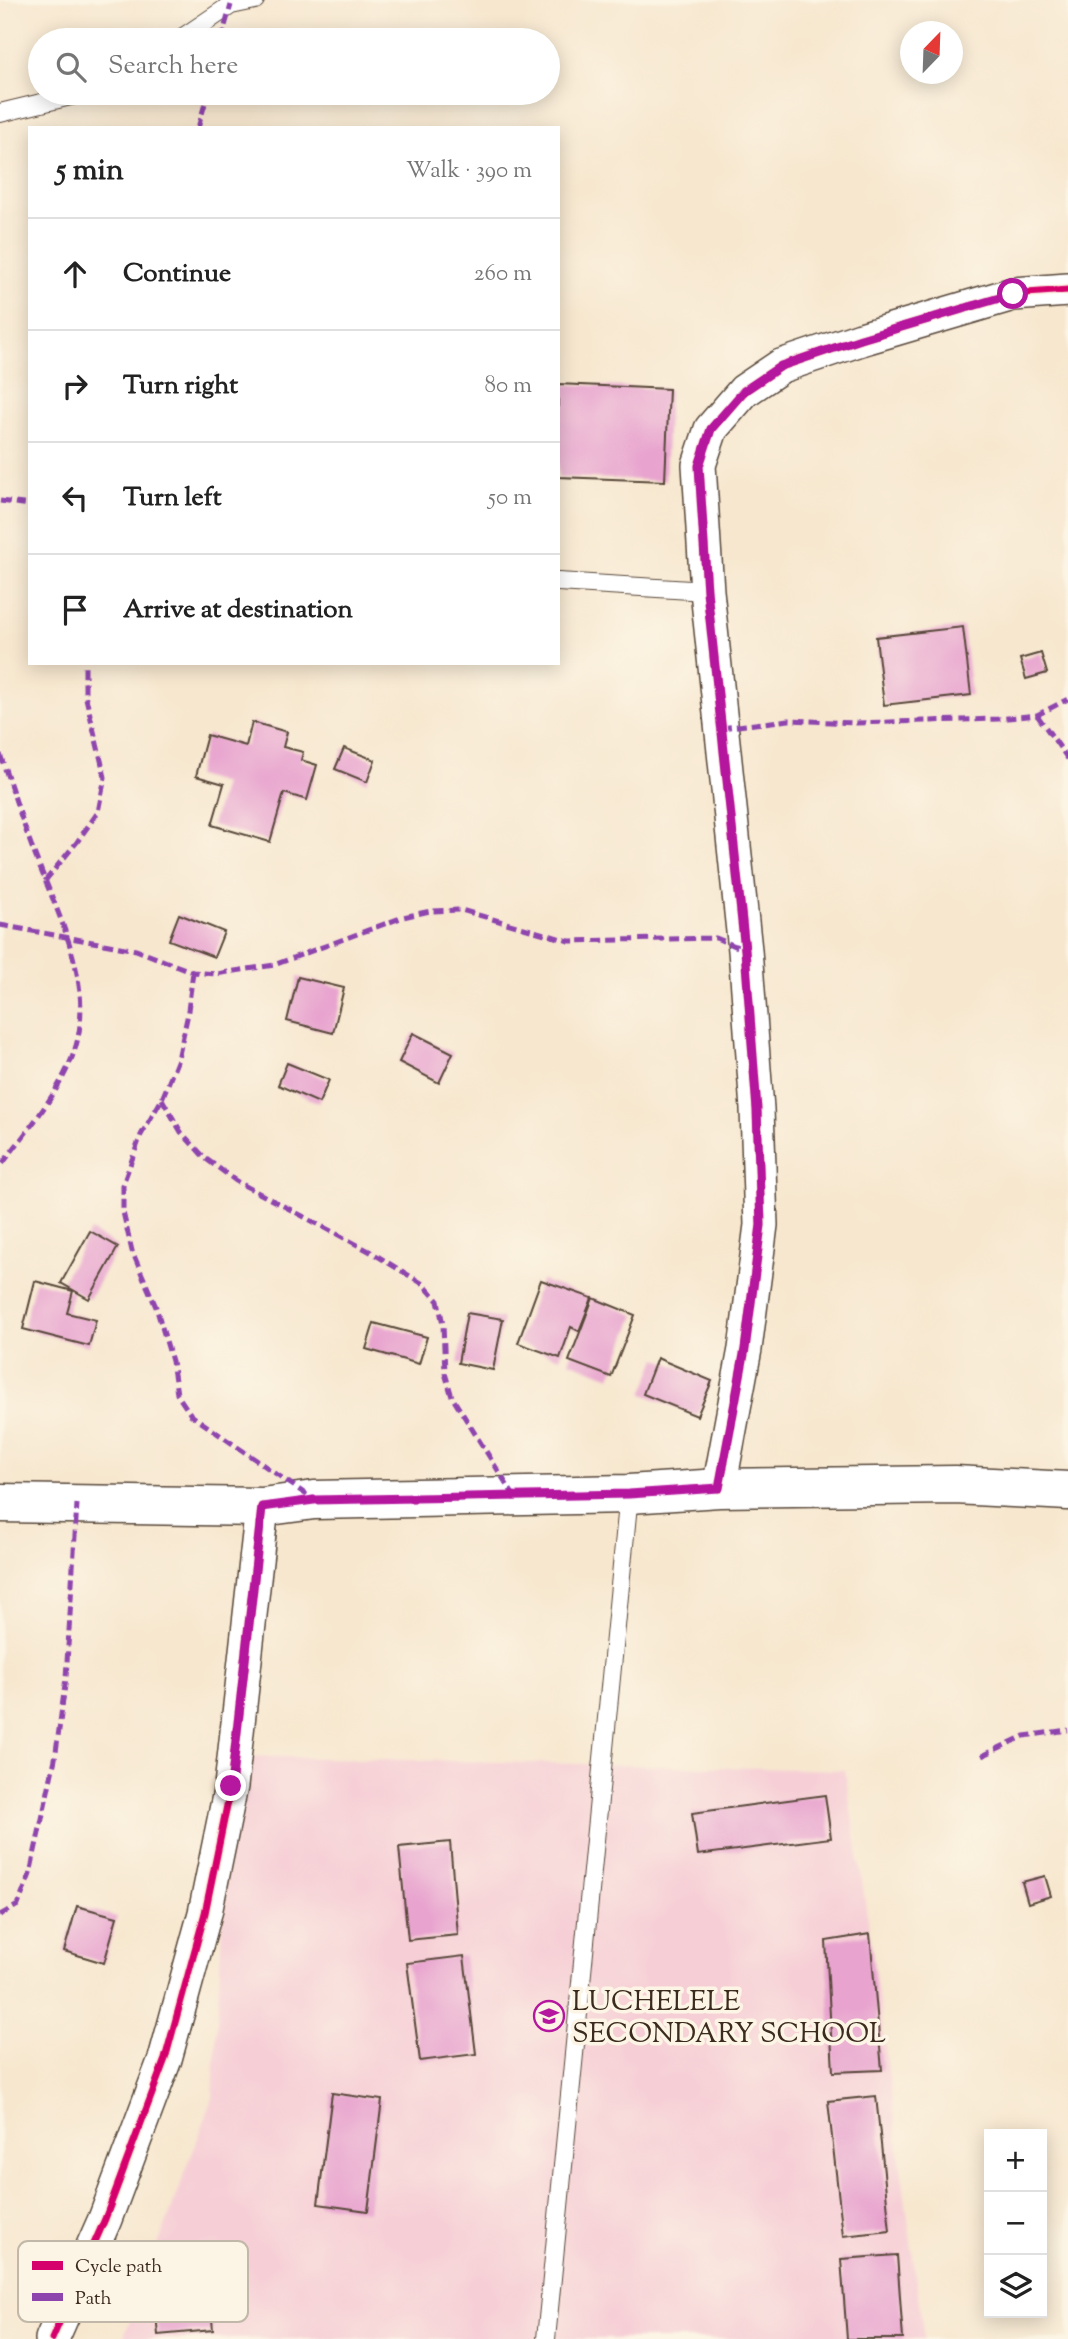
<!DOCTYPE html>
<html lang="en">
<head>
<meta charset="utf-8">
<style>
  :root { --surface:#fff; --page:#f6f6f6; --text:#222; --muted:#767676; --line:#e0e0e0 }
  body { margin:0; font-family:"Sorts Mill Goudy",serif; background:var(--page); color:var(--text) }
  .controls { position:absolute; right:21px; bottom:21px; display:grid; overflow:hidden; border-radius:0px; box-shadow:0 4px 18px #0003 }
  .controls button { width:63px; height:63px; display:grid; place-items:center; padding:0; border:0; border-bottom:2px solid var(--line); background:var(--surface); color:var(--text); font:35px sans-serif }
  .compass { position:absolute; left:900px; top:21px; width:63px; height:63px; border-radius:50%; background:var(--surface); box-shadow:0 4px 18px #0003; rotate:23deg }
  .stop { position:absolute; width:21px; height:21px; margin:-16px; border:5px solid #b5179e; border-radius:50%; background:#fff }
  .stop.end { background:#b5179e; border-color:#fff; box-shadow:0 2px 7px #0008 }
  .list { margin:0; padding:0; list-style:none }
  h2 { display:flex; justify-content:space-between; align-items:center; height:91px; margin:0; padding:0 28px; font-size:30px }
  h2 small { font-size:23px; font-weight:400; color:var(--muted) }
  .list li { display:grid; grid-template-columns:46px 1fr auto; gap:21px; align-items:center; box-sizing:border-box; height:112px; padding:0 28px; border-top:2px solid var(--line) }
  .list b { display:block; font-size:26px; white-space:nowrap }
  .list em { font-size:23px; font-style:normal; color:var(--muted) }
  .icon { flex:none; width:38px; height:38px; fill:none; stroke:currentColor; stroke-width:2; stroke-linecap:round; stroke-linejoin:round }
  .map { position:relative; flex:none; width:1068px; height:2339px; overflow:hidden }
  .search { position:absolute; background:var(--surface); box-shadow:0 4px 18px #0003; left:28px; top:28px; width:532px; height:77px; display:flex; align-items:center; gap:18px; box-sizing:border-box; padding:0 24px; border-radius:38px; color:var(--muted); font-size:26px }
  .panel { position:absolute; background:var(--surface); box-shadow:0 4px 18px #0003; left:28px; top:126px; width:532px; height:539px; border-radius:0px }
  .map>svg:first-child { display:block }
  .built { fill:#f6cfd6 }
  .building { fill:#e8a4cf }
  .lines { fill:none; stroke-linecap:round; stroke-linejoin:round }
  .service-casing { stroke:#574639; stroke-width:20 }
  .minor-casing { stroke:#574639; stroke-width:36 }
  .secondary-casing { stroke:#574639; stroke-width:41 }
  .service { stroke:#fff; stroke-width:18 }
  .minor { stroke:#fff; stroke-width:33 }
  .secondary { stroke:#fff; stroke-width:38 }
  .quiet { stroke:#8e44ad; stroke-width:5; stroke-dasharray:10 5; stroke-linecap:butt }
  .cycleway-casing { stroke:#fcf5e5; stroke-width:11 }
  .cycleway { stroke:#d6006c; stroke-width:7 }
  .route { stroke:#b5179e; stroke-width:9 }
  .labels { text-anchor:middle; stroke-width:7; stroke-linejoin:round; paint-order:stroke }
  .poi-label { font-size:28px; fill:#3b2a1e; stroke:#fcf5e5; text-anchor:start }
  .key { fill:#fcf5e5; stroke:#c2b8a9; stroke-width:2 }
  .key-label { font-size:19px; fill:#3b2a1e }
</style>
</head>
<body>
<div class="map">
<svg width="1068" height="2339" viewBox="0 0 1068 2339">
  <rect width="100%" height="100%" fill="#fcf5e5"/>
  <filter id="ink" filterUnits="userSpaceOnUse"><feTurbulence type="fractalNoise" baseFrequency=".0143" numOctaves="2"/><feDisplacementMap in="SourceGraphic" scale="14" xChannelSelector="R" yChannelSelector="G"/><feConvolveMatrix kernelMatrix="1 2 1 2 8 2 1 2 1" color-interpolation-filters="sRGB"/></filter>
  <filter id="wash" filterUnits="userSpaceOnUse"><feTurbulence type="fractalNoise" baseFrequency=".00686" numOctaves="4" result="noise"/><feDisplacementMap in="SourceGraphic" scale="28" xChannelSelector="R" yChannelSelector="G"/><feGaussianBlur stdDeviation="1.57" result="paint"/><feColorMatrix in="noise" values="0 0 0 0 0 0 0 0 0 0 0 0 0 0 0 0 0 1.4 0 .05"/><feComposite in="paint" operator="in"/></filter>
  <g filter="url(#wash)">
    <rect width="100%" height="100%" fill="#f7e7cf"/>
    <path class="built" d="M231 1756 845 1770 870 1934 924 2339H123L213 2098Z"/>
    <g id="blocks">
      <g class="building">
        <path d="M558 384 669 389 665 481 558 477Z"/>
        <path d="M963 627 971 695 884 705 876 637Z"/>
        <path d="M1041 653 1047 673 1026 679 1020 659Z"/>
        <path d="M252 722 287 732 283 747 303 752 301 760 317 765 307 800 284 793 270 842 212 825 224 784 196 776 207 735 246 746Z"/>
        <path d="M344 748 375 760 367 782 335 769Z"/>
        <path d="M179 914 224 932 214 957 169 940Z"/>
        <path d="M298 977 344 988 333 1033 287 1021Z"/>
        <path d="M413 1033 453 1053 439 1083 399 1062Z"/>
        <path d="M287 1063 329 1080 319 1103 278 1085Z"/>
        <path d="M90 1231 118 1247 89 1299 61 1283Z"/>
        <path d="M541 1280 592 1298 579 1331 571 1327 560 1358 518 1343Z"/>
        <path d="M35 1281 73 1291 67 1313 96 1320 89 1346 23 1329Z"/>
        <path d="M593 1298 635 1315 611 1377 569 1361Z"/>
        <path d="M467 1313 503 1319 493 1370 458 1363Z"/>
        <path d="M374 1323 427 1337 419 1364 366 1349Z"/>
        <path d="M657 1358 712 1381 697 1416 643 1394Z"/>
        <path d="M825 1795 831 1838 698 1855 692 1813Z"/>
        <path d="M450 1842 458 1935 408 1940 399 1847Z"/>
        <path d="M1045 1876 1051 1896 1028 1903 1022 1882Z"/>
        <path d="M77 1906 117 1917 104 1963 64 1951Z"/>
        <path d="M870 1934 882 2070 833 2072 826 1941Z"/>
        <path d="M464 1956 476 2054 420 2061 407 1963Z"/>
        <path d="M332 2093 382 2100 368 2211 318 2204Z"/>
        <path d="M876 2096 890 2231 843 2236 828 2101Z"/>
        <path d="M897 2255 903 2339H847L841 2259Z"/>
        <path d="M207 2267 213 2330 158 2335 152 2271Z"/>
      </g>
    </g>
  </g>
  <g filter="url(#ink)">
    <use href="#blocks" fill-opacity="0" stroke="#574639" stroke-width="2"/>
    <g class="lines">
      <g class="service-casing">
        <g id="service">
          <path d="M179 40 231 5 255 0"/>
          <path d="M0 113 83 93"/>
          <path d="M558 582 707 591"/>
          <path d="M546 2339 629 1494"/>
        </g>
      </g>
      <g class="minor-casing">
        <g id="minor">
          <path d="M719 1488 745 1349 761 1225 757 1109 745 950 707 591 699 465 711 429 744 391 781 366 861 339 1013 294 1068 290"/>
          <path d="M52 2339 105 2219 165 2059 205 1913 231 1786 262 1507"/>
        </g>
      </g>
      <g class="secondary-casing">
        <path id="secondary" d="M0 1503 262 1507 314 1500 629 1494 719 1488 955 1485 1068 1491"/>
      </g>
      <use href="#service" class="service"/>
      <use href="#minor" class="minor"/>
      <use href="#secondary" class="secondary"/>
      <g class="quiet">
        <path d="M221 40 231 5"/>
        <path d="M198 128 208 93"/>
        <path d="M0 501 30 505"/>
        <path d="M1037 715 1068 759"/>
        <path d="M721 728 789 720 854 723 998 719 1037 715 1068 699"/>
        <path d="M0 754C11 786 21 818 33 850 57 913 98 987 73 1055 58 1095 25 1133 0 1167"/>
        <path d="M45 881 77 842 98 812 105 777 85 694V663"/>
        <path d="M0 925 136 950 193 972 216 974 274 965 403 917 430 911 461 910 569 941 716 938 745 950"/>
        <path d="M193 972 187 1018 178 1059 162 1099 141 1135 123 1184V1212L132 1251 156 1307 172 1361 177 1394 191 1415 314 1500"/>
        <path d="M162 1099 181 1132 205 1158 236 1181 369 1251 423 1284 438 1301 443 1324 445 1373 452 1397 514 1496"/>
        <path d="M982 1756 1024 1736 1068 1730"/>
        <path d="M0 1915 18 1905 30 1874 55 1759 66 1678 77 1504"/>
      </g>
      <g class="cycleway-casing">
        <g id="cycleway">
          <path d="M719 1488 745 1349 761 1225 757 1109 745 950 707 591 699 465 711 429 744 391 781 366 861 339 1013 294 1068 290"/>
          <path d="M52 2339 105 2219 165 2059 205 1913 231 1786 262 1507"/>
        </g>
      </g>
      <use href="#cycleway" class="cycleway"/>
    </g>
  </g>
  <g class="lines" filter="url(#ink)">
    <path class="route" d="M231 1786 262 1507 314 1500 629 1494 719 1488 745 1349 761 1225 757 1110 745 950 707 591 699 466 711 429 744 391 781 366 861 339 1013 294"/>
  </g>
  <defs>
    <g id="school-ring" transform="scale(1.575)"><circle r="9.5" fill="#fcf5e5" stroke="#b5179e" stroke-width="1.5"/><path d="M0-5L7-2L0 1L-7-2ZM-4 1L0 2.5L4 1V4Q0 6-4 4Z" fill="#b5179e"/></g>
  </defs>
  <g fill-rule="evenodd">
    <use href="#school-ring" x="549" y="2016"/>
  </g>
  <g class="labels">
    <g class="poi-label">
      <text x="572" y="2010">LUCHELELE<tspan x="572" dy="32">SECONDARY SCHOOL</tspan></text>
    </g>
  </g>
  <rect x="18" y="2241" width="230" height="81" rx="10" class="key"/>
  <rect x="32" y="2261" width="31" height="9" fill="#d6006c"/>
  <rect x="32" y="2293" width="31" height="8" fill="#8e44ad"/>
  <g class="key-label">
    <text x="75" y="2272">Cycle path</text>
    <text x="75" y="2304">Path</text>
  </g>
</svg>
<div class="controls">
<button>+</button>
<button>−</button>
<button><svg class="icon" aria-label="layers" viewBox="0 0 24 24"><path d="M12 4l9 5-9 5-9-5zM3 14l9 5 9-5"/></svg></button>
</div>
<svg class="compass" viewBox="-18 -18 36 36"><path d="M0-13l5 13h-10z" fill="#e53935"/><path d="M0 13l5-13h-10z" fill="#767676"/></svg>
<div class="stop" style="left:1013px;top:294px"></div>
<div class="stop end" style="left:231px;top:1786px"></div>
<div class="search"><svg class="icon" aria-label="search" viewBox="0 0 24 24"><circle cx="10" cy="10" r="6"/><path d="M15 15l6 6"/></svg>Search here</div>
<section class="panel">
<h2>5 min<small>Walk · 390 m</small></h2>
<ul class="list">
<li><svg class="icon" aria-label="ahead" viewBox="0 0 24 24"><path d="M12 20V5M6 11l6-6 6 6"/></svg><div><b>Continue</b></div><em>260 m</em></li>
<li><svg class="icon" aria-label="right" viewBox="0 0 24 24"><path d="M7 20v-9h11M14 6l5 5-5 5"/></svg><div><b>Turn right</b></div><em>80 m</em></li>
<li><svg class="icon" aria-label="left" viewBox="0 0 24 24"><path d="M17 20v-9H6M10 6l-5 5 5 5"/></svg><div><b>Turn left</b></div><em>50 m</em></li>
<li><svg class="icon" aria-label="arrive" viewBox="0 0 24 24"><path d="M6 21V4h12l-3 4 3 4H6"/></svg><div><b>Arrive at destination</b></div></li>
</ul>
</section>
</div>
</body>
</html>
